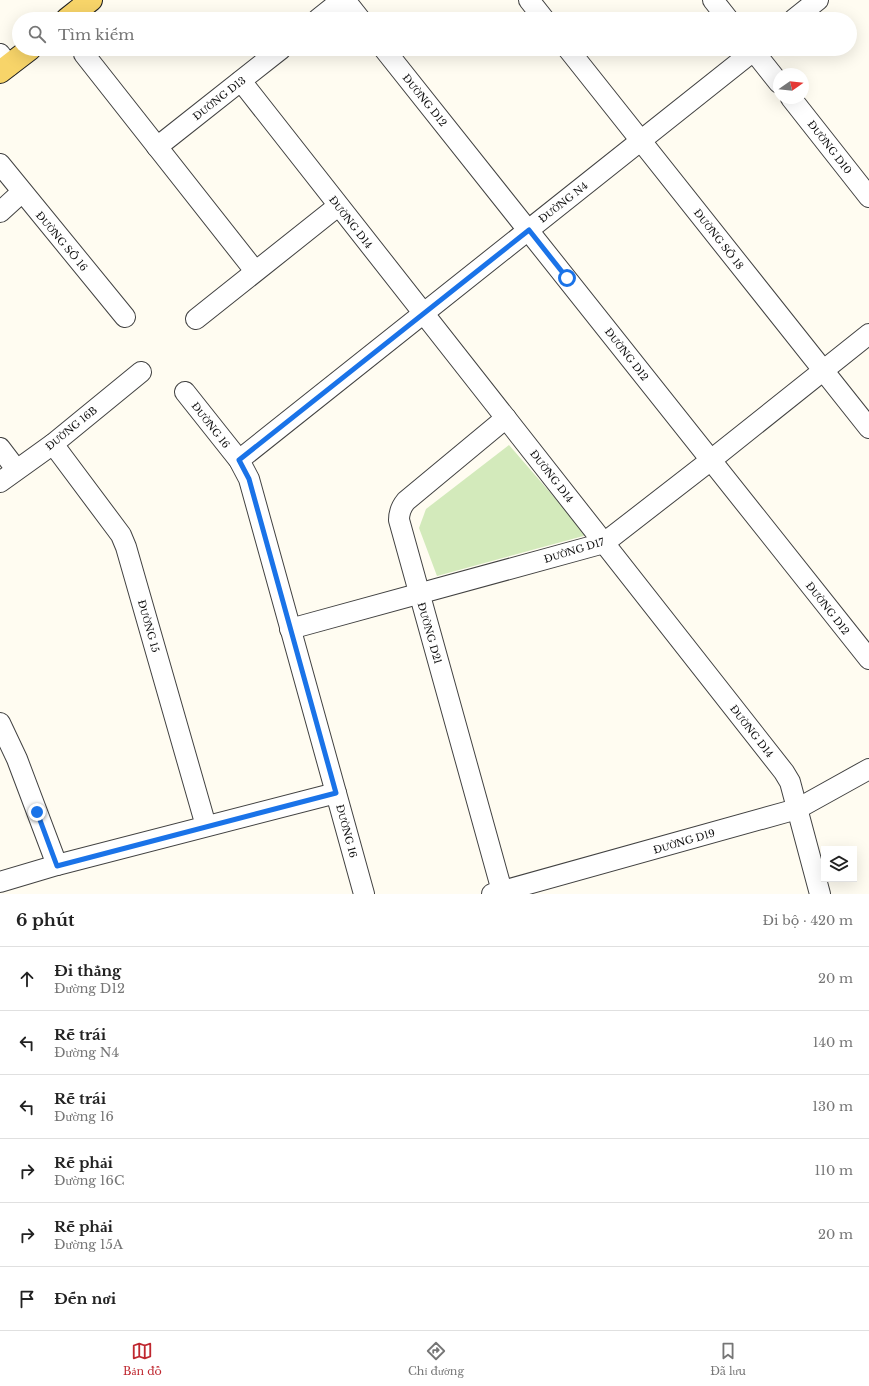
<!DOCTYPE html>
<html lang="vi">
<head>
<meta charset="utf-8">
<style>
  :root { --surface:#fff; --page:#f2f2f2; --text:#222; --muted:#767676; --line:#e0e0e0; --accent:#bf272f }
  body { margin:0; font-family:"Libre Baskerville",serif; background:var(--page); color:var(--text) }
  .controls { position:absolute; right:12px; bottom:12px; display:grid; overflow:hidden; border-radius:0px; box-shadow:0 4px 16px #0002 }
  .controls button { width:36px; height:36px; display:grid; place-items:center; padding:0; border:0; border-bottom:1px solid var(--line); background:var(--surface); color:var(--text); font:20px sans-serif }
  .compass { position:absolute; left:773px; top:68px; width:36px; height:36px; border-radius:50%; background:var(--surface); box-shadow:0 4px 16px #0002; rotate:76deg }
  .stop { position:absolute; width:12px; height:12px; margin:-9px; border:3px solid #1a73e8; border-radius:50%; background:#fff }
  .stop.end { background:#1a73e8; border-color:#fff; box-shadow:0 1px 4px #0008 }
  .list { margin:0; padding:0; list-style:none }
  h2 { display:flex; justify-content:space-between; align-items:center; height:52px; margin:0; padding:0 16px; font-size:17px }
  h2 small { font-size:13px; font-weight:400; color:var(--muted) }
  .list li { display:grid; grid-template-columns:26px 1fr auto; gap:12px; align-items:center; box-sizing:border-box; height:64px; padding:0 16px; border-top:1px solid var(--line) }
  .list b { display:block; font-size:15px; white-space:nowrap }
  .list p { margin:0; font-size:13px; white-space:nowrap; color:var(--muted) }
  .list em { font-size:13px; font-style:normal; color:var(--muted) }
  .icon { flex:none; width:22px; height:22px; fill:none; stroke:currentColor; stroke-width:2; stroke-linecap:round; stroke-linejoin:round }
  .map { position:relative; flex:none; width:869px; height:894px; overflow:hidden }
  .search { position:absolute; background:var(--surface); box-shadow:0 4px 16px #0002; left:12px; right:12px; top:12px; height:44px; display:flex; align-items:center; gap:10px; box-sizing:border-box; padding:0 14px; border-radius:22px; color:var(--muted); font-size:15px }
  .sheet { height:436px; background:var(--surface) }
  nav { display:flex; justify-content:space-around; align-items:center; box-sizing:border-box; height:56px; border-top:1px solid var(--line); background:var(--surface); font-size:11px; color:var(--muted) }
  nav a { display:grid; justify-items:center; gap:2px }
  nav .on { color:var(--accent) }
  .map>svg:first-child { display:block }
  .green { fill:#d3eabb }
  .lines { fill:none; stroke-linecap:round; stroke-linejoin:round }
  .minor-casing { stroke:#424242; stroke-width:22 }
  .major-casing { stroke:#202020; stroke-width:24 }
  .minor { stroke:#fff; stroke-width:20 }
  .major { stroke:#f7d469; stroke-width:22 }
  .route { stroke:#1a73e8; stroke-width:5 }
  .labels { text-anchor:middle; stroke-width:4; stroke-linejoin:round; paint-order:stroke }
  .street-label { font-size:10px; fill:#0f0f0f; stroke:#fff }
</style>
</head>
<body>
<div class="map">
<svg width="869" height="894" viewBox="0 0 869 894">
  <rect width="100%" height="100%" fill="#fffcf1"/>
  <path class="green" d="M509 445 587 535 437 576 419 528 426 509Z"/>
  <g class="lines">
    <g class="minor-casing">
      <g id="minor">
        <path d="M345 0 360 19"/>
        <path d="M529 0 544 19"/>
        <path d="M713 0 728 19"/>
        <path d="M318 19 342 0"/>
        <path d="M794 19 818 0"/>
        <path d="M384 49 869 659"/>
        <path d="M568 49 869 428"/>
        <path d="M752 49 779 83"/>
        <path d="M0 54 9 66"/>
        <path d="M84 54 255 271"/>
        <path d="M241 81 784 772 790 782 820 894"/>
        <path d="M791 98 869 197"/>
        <path d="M157 147 281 49"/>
        <path d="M0 164 125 317"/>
        <path d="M0 212 22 192"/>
        <path d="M196 319 338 206"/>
        <path d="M185 392 239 460 249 479 364 894"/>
        <path d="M53 444 121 535 126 547 206 826"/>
        <path d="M0 448 16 469"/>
        <path d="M239 460 756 49"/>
        <path d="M0 482 53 444 141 372"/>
        <path d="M290 629 604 543 711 460 869 334"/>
        <path d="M0 723 17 759 57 865"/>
        <path d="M0 882 57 865 336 793"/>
        <path d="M502 891 399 520C399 512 401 507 406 501L506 418"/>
        <path d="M492 894 797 809 869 769"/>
      </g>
    </g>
    <g class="major-casing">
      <g id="major">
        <path d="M67 19 91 0"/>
        <path d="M0 72 30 49"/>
      </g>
    </g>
    <use href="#minor" class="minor"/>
    <use href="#major" class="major"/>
  </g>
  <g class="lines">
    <path class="route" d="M37 812 57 866 336 793 249 479 239 460 529 230 567 278"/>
  </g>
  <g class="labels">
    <g class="street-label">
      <text transform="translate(219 98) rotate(-38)" y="4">ĐƯỜNG D13</text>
      <text transform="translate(425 100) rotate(51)" y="4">ĐƯỜNG D12</text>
      <text transform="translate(830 147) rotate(52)" y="4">ĐƯỜNG D10</text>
      <text transform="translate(563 202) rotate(-38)" y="4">ĐƯỜNG N4</text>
      <text transform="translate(351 222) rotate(52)" y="4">ĐƯỜNG D14</text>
      <text transform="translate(719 239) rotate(52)" y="4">ĐƯỜNG SỐ 18</text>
      <text transform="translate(62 241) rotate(50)" y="4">ĐƯỜNG SỐ 16</text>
      <text transform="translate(627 354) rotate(52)" y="4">ĐƯỜNG D12</text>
      <text transform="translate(211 425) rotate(52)" y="4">ĐƯỜNG 16</text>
      <text transform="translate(71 428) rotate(-39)" y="4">ĐƯỜNG 16B</text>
      <text transform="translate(552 476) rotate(52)" y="4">ĐƯỜNG D14</text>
      <text transform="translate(574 550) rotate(-17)" y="4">ĐƯỜNG D17</text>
      <text transform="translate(828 608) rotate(52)" y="4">ĐƯỜNG D12</text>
      <text transform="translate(149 626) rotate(74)" y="4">ĐƯỜNG 15</text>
      <text transform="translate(430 633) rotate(74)" y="4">ĐƯỜNG D21</text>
      <text transform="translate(752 731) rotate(52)" y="4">ĐƯỜNG D14</text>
      <text transform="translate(347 831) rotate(75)" y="4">ĐƯỜNG 16</text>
      <text transform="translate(684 841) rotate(-16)" y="4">ĐƯỜNG D19</text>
    </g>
  </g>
</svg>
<div class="controls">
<button><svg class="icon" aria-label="layers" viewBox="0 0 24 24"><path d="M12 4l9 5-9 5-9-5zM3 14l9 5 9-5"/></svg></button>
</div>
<svg class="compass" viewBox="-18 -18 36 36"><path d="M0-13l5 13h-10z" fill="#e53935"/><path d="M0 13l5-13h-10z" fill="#767676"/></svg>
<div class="stop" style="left:567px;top:278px"></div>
<div class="stop end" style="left:37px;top:812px"></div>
<div class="search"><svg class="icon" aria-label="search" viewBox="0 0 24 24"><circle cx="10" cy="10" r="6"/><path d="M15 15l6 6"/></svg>Tìm kiếm</div>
</div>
<section class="sheet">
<h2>6 phút<small>Đi bộ · 420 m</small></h2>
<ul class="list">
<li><svg class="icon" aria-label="ahead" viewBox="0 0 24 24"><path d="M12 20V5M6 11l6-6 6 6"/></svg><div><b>Đi thẳng</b><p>Đường D12</p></div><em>20 m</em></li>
<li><svg class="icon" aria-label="left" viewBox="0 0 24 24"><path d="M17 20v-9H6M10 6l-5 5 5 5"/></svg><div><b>Rẽ trái</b><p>Đường N4</p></div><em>140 m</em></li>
<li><svg class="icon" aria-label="left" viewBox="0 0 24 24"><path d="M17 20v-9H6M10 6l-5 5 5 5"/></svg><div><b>Rẽ trái</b><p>Đường 16</p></div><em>130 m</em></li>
<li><svg class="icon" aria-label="right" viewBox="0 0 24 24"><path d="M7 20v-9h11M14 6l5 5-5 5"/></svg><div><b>Rẽ phải</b><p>Đường 16C</p></div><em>110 m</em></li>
<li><svg class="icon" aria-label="right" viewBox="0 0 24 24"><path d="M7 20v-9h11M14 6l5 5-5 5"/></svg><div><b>Rẽ phải</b><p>Đường 15A</p></div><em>20 m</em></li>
<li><svg class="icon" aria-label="arrive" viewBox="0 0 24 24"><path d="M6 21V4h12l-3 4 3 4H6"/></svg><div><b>Đến nơi</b></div></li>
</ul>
</section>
<nav>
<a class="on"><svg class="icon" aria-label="map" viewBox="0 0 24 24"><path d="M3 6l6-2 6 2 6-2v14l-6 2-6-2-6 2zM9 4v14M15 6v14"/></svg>Bản đồ</a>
<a><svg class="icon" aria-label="directions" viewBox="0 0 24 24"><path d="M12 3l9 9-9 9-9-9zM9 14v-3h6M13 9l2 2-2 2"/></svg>Chỉ đường</a>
<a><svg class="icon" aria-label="saved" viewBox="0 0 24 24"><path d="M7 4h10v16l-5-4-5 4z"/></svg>Đã lưu</a>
</nav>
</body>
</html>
